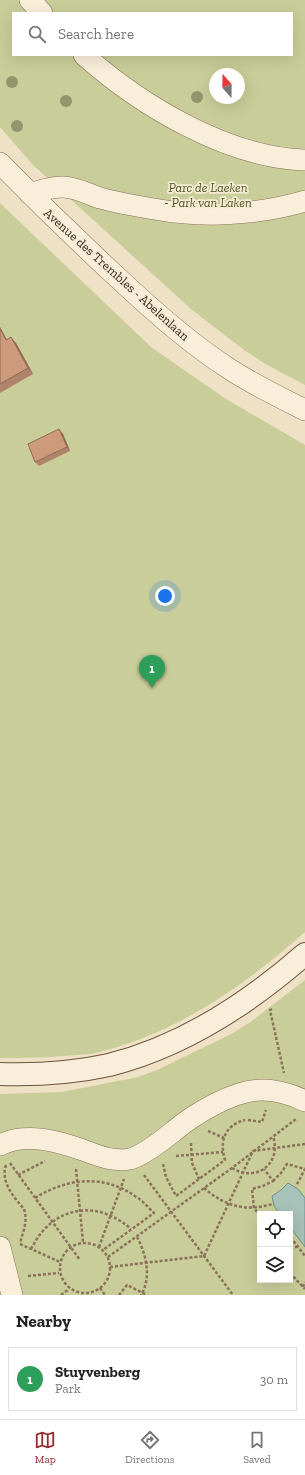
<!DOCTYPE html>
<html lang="en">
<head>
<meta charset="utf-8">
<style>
  :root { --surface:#fff; --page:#f6f6f6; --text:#222; --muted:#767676; --line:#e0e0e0; --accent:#9a2a2f }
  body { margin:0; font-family:"Zilla Slab",serif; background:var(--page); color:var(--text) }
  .controls { position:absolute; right:12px; bottom:12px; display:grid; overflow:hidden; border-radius:0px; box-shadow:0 4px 16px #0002 }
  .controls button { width:36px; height:36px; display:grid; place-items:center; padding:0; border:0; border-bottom:1px solid var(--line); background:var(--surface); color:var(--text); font:20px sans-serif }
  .compass { position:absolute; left:209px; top:68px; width:36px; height:36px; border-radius:50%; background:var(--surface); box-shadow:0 4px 16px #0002; rotate:340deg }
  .you { position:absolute; left:165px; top:596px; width:14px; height:14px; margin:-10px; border:3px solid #fff; border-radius:50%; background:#1a73e8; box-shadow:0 0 0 6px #1a73e833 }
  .badge { display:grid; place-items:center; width:26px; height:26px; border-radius:50%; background:var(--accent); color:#fff; font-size:13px; font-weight:700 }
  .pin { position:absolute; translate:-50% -33px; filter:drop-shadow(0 1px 2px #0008) }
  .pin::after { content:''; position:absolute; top:21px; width:14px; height:12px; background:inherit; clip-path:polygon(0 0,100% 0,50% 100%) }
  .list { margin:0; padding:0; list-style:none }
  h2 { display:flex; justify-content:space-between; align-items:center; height:52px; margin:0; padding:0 16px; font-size:17px }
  h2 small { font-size:13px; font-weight:400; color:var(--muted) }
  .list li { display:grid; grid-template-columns:26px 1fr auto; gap:12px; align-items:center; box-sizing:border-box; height:64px; margin:0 8px 8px; padding:0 8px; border:1px solid var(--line); border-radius:0px }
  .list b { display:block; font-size:15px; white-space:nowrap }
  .list p { margin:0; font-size:13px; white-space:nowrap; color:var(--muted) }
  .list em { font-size:13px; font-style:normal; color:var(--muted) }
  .icon { flex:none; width:22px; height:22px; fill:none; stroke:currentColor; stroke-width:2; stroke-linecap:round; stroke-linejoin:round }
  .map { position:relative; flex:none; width:305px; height:1295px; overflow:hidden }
  .search { position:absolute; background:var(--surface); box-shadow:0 4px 16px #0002; left:12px; right:12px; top:12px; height:44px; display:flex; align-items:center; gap:10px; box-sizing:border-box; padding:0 14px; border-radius:0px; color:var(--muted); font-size:15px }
  .sheet { height:124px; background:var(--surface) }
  nav { display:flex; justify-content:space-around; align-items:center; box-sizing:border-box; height:56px; border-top:1px solid var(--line); background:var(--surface); font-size:11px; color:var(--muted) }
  nav a { display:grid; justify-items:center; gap:2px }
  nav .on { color:var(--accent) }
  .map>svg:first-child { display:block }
  .green { fill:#c9cd99; fill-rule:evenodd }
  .water { fill:#a7c2b9; stroke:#6d9187 }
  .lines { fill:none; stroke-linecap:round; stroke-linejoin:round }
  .street-casing { stroke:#8a725b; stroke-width:22 }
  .secondary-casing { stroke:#6c533e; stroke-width:24 }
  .path { stroke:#8a725b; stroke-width:2.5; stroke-dasharray:3 2; stroke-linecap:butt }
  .street { stroke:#f9eed9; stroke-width:21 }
  .secondary { stroke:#f9eed9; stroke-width:22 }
  .tree { fill:#95956d }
  .wall { fill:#b0846a }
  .shaded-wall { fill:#906c56 }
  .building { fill:#cd9a7b; stroke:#906c56 }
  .labels { text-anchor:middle; stroke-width:3.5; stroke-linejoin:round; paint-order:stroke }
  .park-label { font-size:13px; font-style:italic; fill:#4c5725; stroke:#f6ebd5 }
  .street-label { font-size:13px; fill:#3a2b1f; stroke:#f6ebd5 }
</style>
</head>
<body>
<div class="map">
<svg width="305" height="1295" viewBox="0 0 305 1295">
  <rect width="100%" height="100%" fill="#efe1c5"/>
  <g class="green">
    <path d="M0 0H305V385L267 365 244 350 191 309 33 165 0 127ZM13 13H292V55H13ZM215 74H239V98H215Z"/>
    <path d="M0 203 151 347 226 399 305 445V932C243 987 173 1036 91 1054 82 1055 73 1055 64 1056 42 1058 22 1058 0 1058Z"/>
    <path d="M305 980V1295H0V1094L62 1092 138 1077 157 1070 231 1034 249 1023ZM260 1214H290V1280H260Z"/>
  </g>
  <path class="water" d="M288 1183 298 1189 305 1198V1247L290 1227V1214H280L274 1206 272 1196 281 1190Z"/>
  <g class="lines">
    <g class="street-casing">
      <g id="street">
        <path d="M30 0 42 13"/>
        <path d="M84 55C140 105 228 158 305 160"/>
        <path d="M0 163C38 202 77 240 117 277 151 309 189 343 228 368 252 384 279 397 305 410"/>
        <path d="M30 194C41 190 51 187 62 187 76 187 88 194 100 198 118 203 136 206 154 209 203 218 257 215 305 201"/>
        <path d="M0 1145C26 1132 57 1141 83 1150 99 1156 113 1162 130 1159 142 1156 164 1139 174 1131 194 1114 234 1090 261 1090 277 1090 291 1094 305 1101"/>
        <path d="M0 1247 12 1295"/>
      </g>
    </g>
    <g class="secondary-casing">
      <path id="secondary" d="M0 1074C36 1075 73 1073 109 1065 181 1047 249 1003 305 954"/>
    </g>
    <g class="path">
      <path d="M272 1009 270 1010 284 1073"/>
      <path d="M248 1120 262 1122 266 1110"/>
      <path d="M208 1131 224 1138"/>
      <path d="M191 1143 192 1163 199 1179"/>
      <path d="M176 1156 223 1152"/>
      <path d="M10 1163 80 1260"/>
      <path d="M163 1164 166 1177 176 1196 225 1160C219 1141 225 1125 245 1120"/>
      <path d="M6 1165C0 1182 14 1197 24 1209 28 1221 23 1232 20 1243"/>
      <path d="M232 1168C256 1183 282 1164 273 1136"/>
      <path d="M76 1169 83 1242"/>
      <path d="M18 1175 45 1161"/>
      <path d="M144 1175 233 1295"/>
      <path d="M273 1181 281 1173 287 1164 305 1169 296 1186"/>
      <path d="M204 1188C225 1206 245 1212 272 1204"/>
      <path d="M35 1198C67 1178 103 1174 135 1196 142 1200 148 1207 154 1213L103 1250"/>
      <path d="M260 1216 254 1208 252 1189 263 1186 273 1181 264 1169"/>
      <path d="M137 1237C146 1254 152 1277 141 1295"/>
      <path d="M290 1238 292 1239 305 1256"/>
      <circle cx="85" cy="1268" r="25"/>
      <path d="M20 1244 60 1262"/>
      <path d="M99 1247 124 1179"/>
      <path d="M290 1247H297"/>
      <path d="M31 1249C34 1244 37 1238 41 1233 66 1203 103 1204 131 1229"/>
      <path d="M108 1257 232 1168 296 1119"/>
      <path d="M110 1267 204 1256 253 1151 305 1144"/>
      <path d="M290 1273 305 1289"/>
      <path d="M28 1276 59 1273"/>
      <path d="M303 1287 305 1282"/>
      <path d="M100 1288 105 1295"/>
      <path d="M61 1295 69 1289"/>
      <path d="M119 1295 127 1285 147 1295"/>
    </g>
    <use href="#street" class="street"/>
    <use href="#secondary" class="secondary"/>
  </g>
  <g class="tree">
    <circle cx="12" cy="82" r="6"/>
    <circle cx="197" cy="97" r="6"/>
    <circle cx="66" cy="101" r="6"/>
    <circle cx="17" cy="126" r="6"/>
  </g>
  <g class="wall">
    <path d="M0 327 7 340 16 343 33 374 0 393Z"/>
    <path d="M59 429 63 434 70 451 39 466 35 462Z"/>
  </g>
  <g class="shaded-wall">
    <path d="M0 327 10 346 0 329Z"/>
    <path d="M11 337 16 343 33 374 28 368Z"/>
    <path d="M59 429 63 434 70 451 67 447Z"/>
  </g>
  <g class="building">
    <path d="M0 329 6 340 11 337 28 368 0 384Z"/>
    <path d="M59 429 67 447 35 462 28 444Z"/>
  </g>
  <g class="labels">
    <g class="park-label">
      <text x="208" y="192">Parc de Laeken<tspan x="208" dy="15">- Park van Laken</tspan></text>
    </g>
    <g class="street-label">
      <text transform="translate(117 274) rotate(42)" y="5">Avenue des Trembles - Abelenlaan</text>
    </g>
  </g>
</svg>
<div class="controls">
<button><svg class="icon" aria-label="locate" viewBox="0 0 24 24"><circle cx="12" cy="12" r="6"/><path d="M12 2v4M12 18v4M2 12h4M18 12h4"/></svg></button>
<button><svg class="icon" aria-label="layers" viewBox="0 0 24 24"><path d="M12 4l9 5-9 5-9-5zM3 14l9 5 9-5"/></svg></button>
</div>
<svg class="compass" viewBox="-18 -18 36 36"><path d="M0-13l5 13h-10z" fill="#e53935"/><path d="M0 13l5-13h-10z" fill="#767676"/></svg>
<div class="you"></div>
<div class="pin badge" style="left:152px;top:688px;background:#2e9e5b">1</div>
<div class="search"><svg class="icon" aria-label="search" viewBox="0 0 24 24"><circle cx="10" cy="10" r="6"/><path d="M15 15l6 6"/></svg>Search here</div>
</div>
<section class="sheet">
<h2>Nearby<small></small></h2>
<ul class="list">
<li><span class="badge" style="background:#2e9e5b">1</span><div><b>Stuyvenberg</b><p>Park</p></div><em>30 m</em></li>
</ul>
</section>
<nav>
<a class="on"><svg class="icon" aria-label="map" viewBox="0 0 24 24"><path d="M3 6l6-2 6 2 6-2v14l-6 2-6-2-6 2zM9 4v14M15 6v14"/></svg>Map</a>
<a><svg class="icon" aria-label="directions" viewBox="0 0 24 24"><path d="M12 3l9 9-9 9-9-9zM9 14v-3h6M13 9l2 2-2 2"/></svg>Directions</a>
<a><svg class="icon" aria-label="saved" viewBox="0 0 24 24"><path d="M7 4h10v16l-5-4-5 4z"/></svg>Saved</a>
</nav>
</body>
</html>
